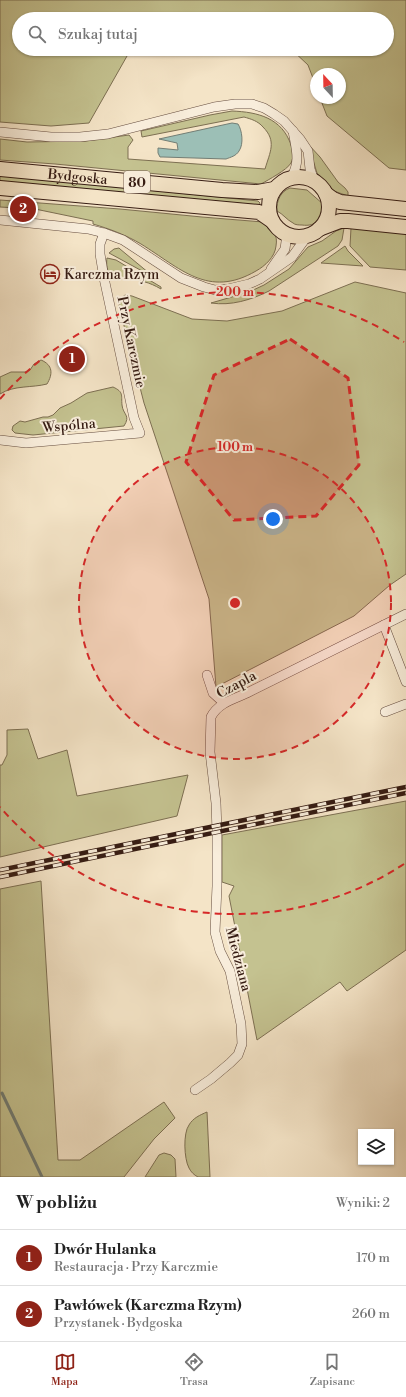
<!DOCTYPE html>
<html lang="pl">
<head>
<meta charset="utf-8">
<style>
  :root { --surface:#fff; --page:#f6f6f6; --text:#222; --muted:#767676; --line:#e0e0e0; --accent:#8f2418 }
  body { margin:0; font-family:"Libre Bodoni",serif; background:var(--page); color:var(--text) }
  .controls { position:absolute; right:12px; bottom:12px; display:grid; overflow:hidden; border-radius:0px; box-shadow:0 1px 3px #0004 }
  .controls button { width:36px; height:36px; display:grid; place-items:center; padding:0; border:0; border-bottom:1px solid var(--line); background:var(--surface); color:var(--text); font:20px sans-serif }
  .compass { position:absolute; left:310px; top:68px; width:36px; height:36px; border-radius:50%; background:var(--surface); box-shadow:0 1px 3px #0004; rotate:338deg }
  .you { position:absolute; left:273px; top:519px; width:14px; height:14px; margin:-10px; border:3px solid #fff; border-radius:50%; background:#1a73e8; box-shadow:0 0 0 6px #1a73e833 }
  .badge { display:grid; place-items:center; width:26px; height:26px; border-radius:50%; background:var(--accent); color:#fff; font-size:13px; font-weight:700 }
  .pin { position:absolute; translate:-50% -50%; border:2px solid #fff; box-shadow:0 1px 4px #0006 }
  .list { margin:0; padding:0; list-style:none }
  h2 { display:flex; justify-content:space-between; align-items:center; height:52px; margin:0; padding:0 16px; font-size:17px }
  h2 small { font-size:13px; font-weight:400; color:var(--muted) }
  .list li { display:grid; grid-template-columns:26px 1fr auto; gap:12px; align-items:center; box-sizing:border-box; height:56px; padding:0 16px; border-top:1px solid var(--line) }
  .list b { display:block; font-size:15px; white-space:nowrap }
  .list p { margin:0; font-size:13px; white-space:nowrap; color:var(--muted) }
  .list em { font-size:13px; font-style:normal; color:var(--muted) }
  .icon { flex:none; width:22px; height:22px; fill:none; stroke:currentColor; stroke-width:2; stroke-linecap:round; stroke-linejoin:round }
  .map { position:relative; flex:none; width:406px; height:1177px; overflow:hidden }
  .search { position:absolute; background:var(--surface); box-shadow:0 1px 3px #0004; left:12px; right:12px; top:12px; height:44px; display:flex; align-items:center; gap:10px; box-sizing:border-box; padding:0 14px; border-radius:22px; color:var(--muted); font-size:15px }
  .sheet { height:164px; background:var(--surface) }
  nav { display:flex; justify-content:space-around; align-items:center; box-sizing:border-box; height:56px; border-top:1px solid var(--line); background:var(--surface); font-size:11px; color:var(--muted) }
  nav a { display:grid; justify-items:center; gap:2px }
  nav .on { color:var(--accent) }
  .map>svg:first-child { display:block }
  .green { fill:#c4c290; stroke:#7d6f52 }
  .water { fill:#9cbfb6; stroke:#737e75 }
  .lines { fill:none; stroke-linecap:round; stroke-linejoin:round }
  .stream { stroke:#737e75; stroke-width:3 }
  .minor-casing { stroke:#664e40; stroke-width:10 }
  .primary-casing { stroke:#361c13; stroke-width:16 }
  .minor { stroke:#f8eddb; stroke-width:9 }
  .primary { stroke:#f4e4c7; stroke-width:14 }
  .rail-casing { stroke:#361c13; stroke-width:4.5 }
  .rail { stroke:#f8eddb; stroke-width:3; stroke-dasharray:9; stroke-linecap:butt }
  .marked { fill:#d62828; fill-opacity:0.2; stroke:#d62828; stroke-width:3; stroke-dasharray:8 5; stroke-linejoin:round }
  .ring { fill:none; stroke:#d62828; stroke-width:2; stroke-dasharray:7 5 }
  .labels { text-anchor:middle; stroke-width:4; stroke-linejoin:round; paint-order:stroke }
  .shield { fill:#f8eddb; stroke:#705b4f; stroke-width:1 }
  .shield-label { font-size:13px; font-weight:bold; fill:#361c13 }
  .street-label { font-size:14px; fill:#361c13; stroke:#f8eddb }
  .poi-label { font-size:14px; fill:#361c13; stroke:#f8eddb; text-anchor:start }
  .centre { fill:#d62828; stroke:#f8eddb; stroke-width:2 }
  .ring-label { font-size:12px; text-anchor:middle; font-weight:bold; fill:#d62828; stroke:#f8eddb; stroke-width:4; stroke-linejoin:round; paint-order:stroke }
</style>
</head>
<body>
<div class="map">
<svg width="406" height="1177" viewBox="0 0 406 1177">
  <rect width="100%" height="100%" fill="#f4e4c7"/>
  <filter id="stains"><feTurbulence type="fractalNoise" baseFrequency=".005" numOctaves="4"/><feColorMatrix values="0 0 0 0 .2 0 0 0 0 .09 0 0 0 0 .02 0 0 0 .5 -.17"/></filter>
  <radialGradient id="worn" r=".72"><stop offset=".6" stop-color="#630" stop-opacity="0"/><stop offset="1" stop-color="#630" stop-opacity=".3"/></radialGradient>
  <g class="green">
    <path d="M0 0H406V170L389 168 327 116 320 98H340V74H316V86L308 65 291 49H387V19H198L150 16 148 19H19V49H131L89 123 51 126 0 122Z"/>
    <path d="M232 111C258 112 282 118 291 145 293 151 294 157 291 163 287 170 268 180 261 184L55 164 0 160V139L27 142 85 141 129 135 133 140 128 147V159L265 169C270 152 277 141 263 127 258 121 251 119 244 117L142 137 141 131 210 115Z"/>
    <path d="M308 144 320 157 338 182 345 188 348 192V196L334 191 317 173Z"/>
    <path d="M0 175 258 201 260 203 259 205 0 182Z"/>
    <path d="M290 188 307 190 323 204C323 219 316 227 302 225 299 225 295 225 293 223 287 220 283 214 277 211 276 201 281 191 290 188Z"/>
    <path d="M0 200 120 209 202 217 263 222C273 228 278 235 276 246 275 257 265 266 256 271 208 299 180 268 141 244 126 235 110 229 93 224V221L35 209 0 207Z"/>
    <path d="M344 228 342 240 338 246 269 291C251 300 231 306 211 303L249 292 264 285 289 269 308 247 322 241 336 231Z"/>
    <path d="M351 228 406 233V270L370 267 350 246Z"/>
    <path d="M345 246 348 251 363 266 321 263Z"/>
    <path d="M119 248 120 249 155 278 109 253 114 249Z"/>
    <path d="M107 258 116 260 161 287V289C149 282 140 280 127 279 122 279 114 280 111 277 107 273 106 262 107 258Z"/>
    <path d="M355 282 406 293V574L390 585 354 616 216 687 209 599 144 403 119 306 120 299 125 295 132 296 192 319 227 321 282 311Z"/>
    <path d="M41 360C53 365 53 374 47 384 32 388 14 385 0 394V377L11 372H25L30 370 34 364Z"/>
    <path d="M113 387C124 392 121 395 122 405 123 415 131 415 124 426L33 435 15 433 12 430 13 426 20 421 25 422 43 417H48L53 415 60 408 71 403 87 393Z"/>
    <path d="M28 729 38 759 67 750 77 796 188 775 177 816 0 857V765H2L7 755V730Z"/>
    <path d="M406 801V950L347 991 340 982 257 1040 229 896 234 886 222 882V835Z"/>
    <path d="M41 881 58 1160H80L164 1102 175 1118 154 1139 124 1177H0V889Z"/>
    <path d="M207 1112 210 1177H198C194 1175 191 1172 189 1168 184 1159 183 1133 189 1125 193 1118 200 1115 207 1112Z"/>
    <path d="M164 1153 171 1155 175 1159 176 1177H145L159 1155Z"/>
  </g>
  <path class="water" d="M232 123 238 124C242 130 244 144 239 151 236 156 231 157 226 159L163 157H160L158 153V148L178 150 177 143 159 139Z"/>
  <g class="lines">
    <path class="stream" d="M2 1093 42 1177"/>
    <g class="minor-casing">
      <g id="minor">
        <path d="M0 132 51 137H80L108 134 214 107 235 104H252L264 108 274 114 284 121 300 139 308 151 310 169 314 181"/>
        <path d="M291 178C301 161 296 149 293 131"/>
        <path d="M0 220 88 229 104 233 123 240 181 278 204 287 215 290 228 289 249 284 260 279 292 257 308 235"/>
        <path d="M271 269 285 249 287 234"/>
        <path d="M0 440 26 443 140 433 134 418 104 278 100 254V244L104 233"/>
        <path d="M384 625 406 682"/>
        <path d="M207 675 213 693 224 703"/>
        <path d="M385 712 406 704"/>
        <path d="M195 1090 211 1079 230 1063 238 1055 242 1044 241 1024 230 971 220 951 215 932 217 886V832L216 803 210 752 211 717C218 703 234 699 247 693L406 614"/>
      </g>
    </g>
    <g class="primary-casing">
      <g id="primary">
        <path id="s1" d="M0 169 222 190 258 192 274 189"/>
        <circle cx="299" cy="207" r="30"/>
        <path d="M0 188 259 212 272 221"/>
        <path d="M326 194 333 199 340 202 406 209"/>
        <path d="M319 229 340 221H348L406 227"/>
      </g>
    </g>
    <use href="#minor" class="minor"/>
    <use href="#primary" class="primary"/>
    <g class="rail-casing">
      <g id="rail">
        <path d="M0 870 406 787"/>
        <path d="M0 877 406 793"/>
      </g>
    </g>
    <use href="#rail" class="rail"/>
  </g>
  <path class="marked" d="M290 339 348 378 359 465 316 516 234 520 186 462 214 375Z"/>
  <circle cx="235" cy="603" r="156" fill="#d62828" fill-opacity=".12"/>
  <g class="ring">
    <circle cx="235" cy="603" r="156"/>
    <path d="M404 864A311 311 0 0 1 0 807M0 399A311 311 0 0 1 404 342"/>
  </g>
  <defs>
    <g id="hotel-ring" transform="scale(1)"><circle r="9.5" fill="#f8eddb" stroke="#8f2418" stroke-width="1.5"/><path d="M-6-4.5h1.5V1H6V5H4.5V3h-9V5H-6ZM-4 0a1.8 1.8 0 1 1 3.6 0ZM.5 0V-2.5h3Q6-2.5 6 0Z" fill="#8f2418"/></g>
  </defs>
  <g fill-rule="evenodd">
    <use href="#hotel-ring" x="50" y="274"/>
  </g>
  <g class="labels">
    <rect class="shield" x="124" y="171" width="26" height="22" rx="3"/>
    <g class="shield-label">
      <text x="137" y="187">80</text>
    </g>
    <g class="street-label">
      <text dy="5" stroke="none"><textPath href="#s1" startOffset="78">Bydgoska</textPath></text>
      <text transform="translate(132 342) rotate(78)" y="5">Przy Karczmie</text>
      <text transform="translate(69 425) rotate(-5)" y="5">Wspólna</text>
      <text transform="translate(236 684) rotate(-28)" y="5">Czapla</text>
      <text transform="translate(239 959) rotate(75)" y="5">Miedziana</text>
    </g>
    <g class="poi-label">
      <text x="64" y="279">Karczma Rzym</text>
    </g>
  </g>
  <circle cx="235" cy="603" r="6" class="centre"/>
  <g class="ring-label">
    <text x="235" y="296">200 m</text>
    <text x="235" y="451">100 m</text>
  </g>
  <rect width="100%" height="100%" filter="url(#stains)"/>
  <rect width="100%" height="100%" fill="url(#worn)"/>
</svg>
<div class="controls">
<button><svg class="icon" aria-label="layers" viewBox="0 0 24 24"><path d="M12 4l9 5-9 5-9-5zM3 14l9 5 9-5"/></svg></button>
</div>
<svg class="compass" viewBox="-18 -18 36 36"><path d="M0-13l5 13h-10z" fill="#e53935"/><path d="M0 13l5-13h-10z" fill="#767676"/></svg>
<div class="you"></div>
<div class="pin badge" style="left:72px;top:359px">1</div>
<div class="pin badge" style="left:23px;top:209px">2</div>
<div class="search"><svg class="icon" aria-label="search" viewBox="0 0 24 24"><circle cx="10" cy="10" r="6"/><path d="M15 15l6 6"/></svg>Szukaj tutaj</div>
</div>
<section class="sheet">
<h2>W pobliżu<small>Wyniki: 2</small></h2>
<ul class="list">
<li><span class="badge">1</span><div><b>Dwór Hulanka</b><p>Restauracja · Przy Karczmie</p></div><em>170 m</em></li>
<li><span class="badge">2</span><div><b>Pawłówek (Karczma Rzym)</b><p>Przystanek · Bydgoska</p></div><em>260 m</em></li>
</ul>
</section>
<nav>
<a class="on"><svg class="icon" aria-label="map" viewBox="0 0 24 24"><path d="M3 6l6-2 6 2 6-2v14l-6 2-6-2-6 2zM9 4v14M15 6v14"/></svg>Mapa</a>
<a><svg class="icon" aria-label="directions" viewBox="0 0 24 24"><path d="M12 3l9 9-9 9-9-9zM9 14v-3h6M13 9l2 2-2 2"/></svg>Trasa</a>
<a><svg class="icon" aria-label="saved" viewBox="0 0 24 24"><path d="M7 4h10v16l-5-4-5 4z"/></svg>Zapisane</a>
</nav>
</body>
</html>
